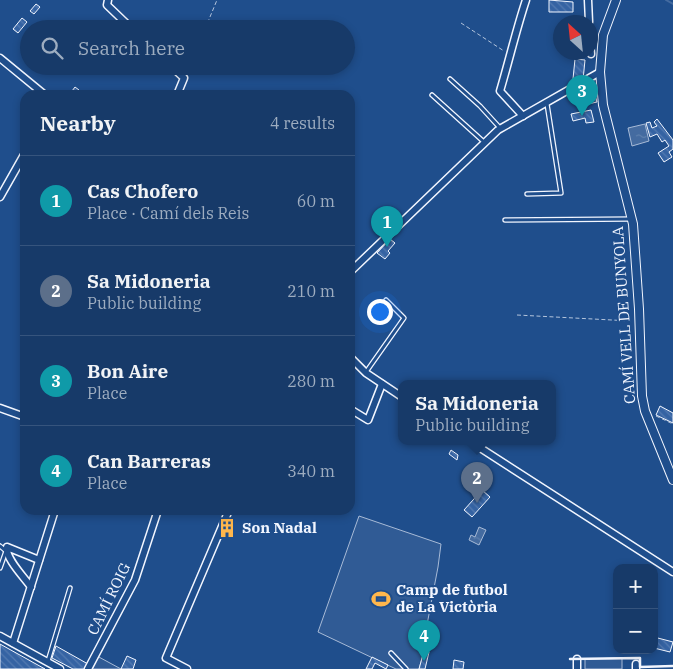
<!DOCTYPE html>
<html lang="en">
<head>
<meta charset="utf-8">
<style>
  :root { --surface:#173a69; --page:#244571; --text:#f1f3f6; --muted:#9eadc0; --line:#36547d; --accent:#d6ab8b }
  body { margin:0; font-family:"IBM Plex Serif",serif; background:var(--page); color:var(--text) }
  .controls { position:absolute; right:15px; bottom:15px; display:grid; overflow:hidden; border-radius:10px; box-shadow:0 2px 8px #0003 }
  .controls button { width:45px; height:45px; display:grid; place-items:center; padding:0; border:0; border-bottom:1px solid var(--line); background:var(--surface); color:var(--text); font:25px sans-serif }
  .compass { position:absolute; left:553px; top:15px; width:45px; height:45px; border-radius:50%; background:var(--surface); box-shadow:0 2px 8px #0003; rotate:333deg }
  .you { position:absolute; left:379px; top:311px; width:18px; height:18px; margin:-12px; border:4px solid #fff; border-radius:50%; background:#1a73e8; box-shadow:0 0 0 8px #1a73e833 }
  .badge { display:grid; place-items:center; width:32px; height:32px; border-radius:50%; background:var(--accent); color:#fff; font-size:16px; font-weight:700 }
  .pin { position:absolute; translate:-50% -41px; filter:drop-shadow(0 1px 2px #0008) }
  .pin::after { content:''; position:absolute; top:26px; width:18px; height:15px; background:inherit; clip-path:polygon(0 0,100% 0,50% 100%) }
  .popup { position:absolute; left:398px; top:380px; width:158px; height:65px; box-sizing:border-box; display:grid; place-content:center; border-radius:10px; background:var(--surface); filter:drop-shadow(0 1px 4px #0005); font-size:16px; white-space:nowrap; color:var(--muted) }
  .popup b { font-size:19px; color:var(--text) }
  .popup::after { content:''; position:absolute; left:50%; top:100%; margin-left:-10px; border:10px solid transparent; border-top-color:var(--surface) }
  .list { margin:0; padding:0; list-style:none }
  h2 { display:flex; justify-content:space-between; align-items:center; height:65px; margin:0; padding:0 20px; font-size:21px }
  h2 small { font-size:16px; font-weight:400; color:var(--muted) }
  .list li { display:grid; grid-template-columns:32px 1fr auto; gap:15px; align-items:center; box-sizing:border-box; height:90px; padding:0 20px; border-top:1px solid var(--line) }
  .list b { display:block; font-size:19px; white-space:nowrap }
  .list p { margin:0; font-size:16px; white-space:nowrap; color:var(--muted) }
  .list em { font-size:16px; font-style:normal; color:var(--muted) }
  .icon { flex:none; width:28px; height:28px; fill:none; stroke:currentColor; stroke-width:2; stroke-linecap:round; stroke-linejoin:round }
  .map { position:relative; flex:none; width:673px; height:669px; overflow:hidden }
  .search { position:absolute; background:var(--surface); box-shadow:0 2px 8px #0003; left:20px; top:20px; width:335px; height:55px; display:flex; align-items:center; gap:12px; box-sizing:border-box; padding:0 18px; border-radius:28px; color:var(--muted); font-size:19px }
  .panel { position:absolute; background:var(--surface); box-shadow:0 2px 8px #0003; left:20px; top:90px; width:335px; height:425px; border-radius:15px }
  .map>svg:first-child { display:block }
  .built { fill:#305b95; stroke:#a8bbd7 }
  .water { fill:url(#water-ripples); stroke:#a8bbd7 }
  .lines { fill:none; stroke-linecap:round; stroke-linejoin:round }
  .stream { stroke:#446ba0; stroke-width:2 }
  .building { fill:url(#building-back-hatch); stroke:#f2f6ff }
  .service-casing { stroke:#f2f6ff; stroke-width:5.5 }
  .minor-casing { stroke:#f2f6ff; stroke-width:9 }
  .tertiary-casing { stroke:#f2f6ff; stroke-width:10 }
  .path { stroke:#b3c4dc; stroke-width:1; stroke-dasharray:4 2.5; stroke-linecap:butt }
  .service { stroke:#1f4e8c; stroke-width:3 }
  .minor { stroke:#1f4e8c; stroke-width:6 }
  .tertiary { stroke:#1f4e8c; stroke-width:8 }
  .wall { stroke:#f2f6ff; stroke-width:2.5 }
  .labels { text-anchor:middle; stroke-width:4; stroke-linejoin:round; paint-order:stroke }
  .street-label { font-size:15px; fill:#f2f6ff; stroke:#1f4e8c }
  .poi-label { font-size:15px; font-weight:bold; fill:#f2f6ff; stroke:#1f4e8c; text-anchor:start }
</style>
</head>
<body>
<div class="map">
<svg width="673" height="669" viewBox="0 0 673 669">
  <defs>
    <pattern id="water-ripples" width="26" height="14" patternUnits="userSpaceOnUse" patternTransform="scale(1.25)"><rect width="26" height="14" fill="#446ba0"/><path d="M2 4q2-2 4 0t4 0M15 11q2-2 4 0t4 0" fill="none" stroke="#5f81ae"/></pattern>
    <pattern id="building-back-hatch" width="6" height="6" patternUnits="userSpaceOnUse" patternTransform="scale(1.25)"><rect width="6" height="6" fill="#3563a3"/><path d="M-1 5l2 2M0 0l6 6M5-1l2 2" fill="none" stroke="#537ab1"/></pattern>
  </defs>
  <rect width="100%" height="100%" fill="#1f4e8c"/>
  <g class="built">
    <path d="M359 516 441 544 438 567 422 651H424L419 669H396L318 632Z"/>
    <path d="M97 656 121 669H91Z"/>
    <path d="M622 658V669H585V659Z"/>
  </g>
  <g class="water">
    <path d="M645 124 649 141 632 146 628 128Z"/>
    <path d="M479 527 486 530 479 545 469 540 471 535 475 537Z"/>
  </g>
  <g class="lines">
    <path class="stream" d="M666 0 673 4"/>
  </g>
  <g class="building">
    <path d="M549 0 573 2V12H549Z"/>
    <path d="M36 4 40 7 34 14 30 11Z"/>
    <path d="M22 18 27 22 18 33 13 29Z"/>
    <path d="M575 59 585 60 583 80 573 79Z"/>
    <path d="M75 87 79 90 75 95H69Z"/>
    <path d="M594 91 597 102 588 104 585 93Z"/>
    <path d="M591 110 594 122 586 123 585 118 573 121 571 114Z"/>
    <path d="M657 119 673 140V149L669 152 672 157 664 162 658 153 669 146 665 140 662 142 657 134 650 137 646 123 650 122 652 128 657 126 654 122Z"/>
    <path d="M390 239 395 243 388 251 390 253 385 259 377 253Z"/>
    <path d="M660 406 673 413V423L656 415Z"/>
    <path d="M451 450 458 455 457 460 449 454Z"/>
    <path d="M482 490 490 497 472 517 464 510Z"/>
    <path d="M227 518 232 520 226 537 221 535Z"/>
    <path d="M654 637 673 642 670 652 654 648Z"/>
    <path d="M0 644 45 669H0Z"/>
    <path d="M56 646 88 664 85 669H73L52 658Z"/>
    <path d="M424 651 429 652 425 669H419Z"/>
    <path d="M127 656 136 660 133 669H121Z"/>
    <path d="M372 657 388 665 386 669 375 663 372 669H366Z"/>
    <path d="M454 660 464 662 463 669H453Z"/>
  </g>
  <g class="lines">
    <g class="service-casing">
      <g id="service">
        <path d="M450 79 480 106 500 128"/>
        <path d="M432 95 484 142"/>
        <path d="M527 194 561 193 547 104"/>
        <path d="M505 220 631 219"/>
        <path d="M366 372 404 318 386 300"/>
        <path d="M0 546 6 551 0 568"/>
        <path d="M391 653 406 669"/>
        <path d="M48 661 70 588"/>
      </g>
    </g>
    <g class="minor-casing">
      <g id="minor">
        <path d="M108 0 107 5 132 29"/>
        <path d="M588 0 589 22"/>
        <path d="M590 42 591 54"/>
        <path d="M0 58 45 95"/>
        <path d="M171 66 184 78 177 95"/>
        <path d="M523 116 500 91C509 61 516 30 526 0"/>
        <path d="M0 197 25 153"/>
        <path d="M350 272 498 130 600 72"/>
        <path d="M350 357 366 373 402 397"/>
        <path d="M0 408 25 417"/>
        <path d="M350 409 368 420 382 384"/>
        <path d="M471 442 673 572"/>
        <path d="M31 587C24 577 5 558 7 547L39 560"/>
        <path d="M0 636 60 669"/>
        <path d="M13 643 55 510"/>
        <path d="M88 669 135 580 158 510"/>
        <path d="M187 669 166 658 229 510"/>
        <path d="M577 669V659"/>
        <path d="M636 669V664"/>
      </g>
    </g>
    <g class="tertiary-casing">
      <path id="tertiary" d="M616 0 603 35 600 72 603 105 633 224 639 309 642 396 645 411 673 480"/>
    </g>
    <g class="path">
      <path d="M461 23 504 51"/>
      <path d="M205 29 217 0"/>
      <path d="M186 72 189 66"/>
      <path d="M517 315 631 321"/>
      <path d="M656 416 673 424"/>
    </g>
    <use href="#service" class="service"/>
    <use href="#minor" class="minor"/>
    <use href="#tertiary" class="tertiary"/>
    <path class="wall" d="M570 659 640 658V667L673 666"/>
  </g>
  <defs>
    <g id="building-bare" transform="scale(1.5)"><path d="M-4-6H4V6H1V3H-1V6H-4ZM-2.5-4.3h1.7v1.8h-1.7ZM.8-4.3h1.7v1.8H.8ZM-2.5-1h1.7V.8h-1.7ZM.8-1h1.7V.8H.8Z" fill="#ffb74d" stroke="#1f4e8c" stroke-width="2.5" paint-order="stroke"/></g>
    <g id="stadium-bare" transform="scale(1.5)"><path d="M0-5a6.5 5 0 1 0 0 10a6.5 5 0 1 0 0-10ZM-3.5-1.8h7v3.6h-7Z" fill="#ffb74d" stroke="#1f4e8c" stroke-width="2.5" paint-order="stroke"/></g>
  </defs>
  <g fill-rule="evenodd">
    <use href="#building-bare" x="227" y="528"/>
    <use href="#stadium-bare" x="381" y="599"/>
  </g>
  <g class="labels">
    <g class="street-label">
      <text transform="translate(624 315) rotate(-94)" y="5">CAMÍ VELL DE BUNYOLA</text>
      <text transform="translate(109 599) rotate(-64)" y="5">CAMÍ ROIG</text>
    </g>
    <g class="poi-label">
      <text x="242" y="533">Son Nadal</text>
      <text x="396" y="595">Camp de futbol<tspan x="396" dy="17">de La Victòria</tspan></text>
    </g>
  </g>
</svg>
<div class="controls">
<button>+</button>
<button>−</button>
</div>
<svg class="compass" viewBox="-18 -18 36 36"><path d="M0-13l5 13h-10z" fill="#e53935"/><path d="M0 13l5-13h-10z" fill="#9eadc0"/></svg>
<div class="you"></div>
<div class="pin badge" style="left:387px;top:247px;background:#0f9aa8">1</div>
<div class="pin badge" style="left:477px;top:503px;background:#5c6f8a">2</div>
<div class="popup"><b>Sa Midoneria</b>Public building</div>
<div class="pin badge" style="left:582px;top:116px;background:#0f9aa8">3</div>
<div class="pin badge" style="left:424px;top:661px;background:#0f9aa8">4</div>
<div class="search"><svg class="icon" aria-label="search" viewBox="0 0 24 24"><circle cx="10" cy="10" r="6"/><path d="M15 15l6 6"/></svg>Search here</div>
<section class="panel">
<h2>Nearby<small>4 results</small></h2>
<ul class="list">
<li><span class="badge" style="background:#0f9aa8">1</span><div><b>Cas Chofero</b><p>Place · Camí dels Reis</p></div><em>60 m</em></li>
<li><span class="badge" style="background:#5c6f8a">2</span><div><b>Sa Midoneria</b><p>Public building</p></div><em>210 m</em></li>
<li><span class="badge" style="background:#0f9aa8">3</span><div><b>Bon Aire</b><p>Place</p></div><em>280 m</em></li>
<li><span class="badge" style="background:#0f9aa8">4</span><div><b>Can Barreras</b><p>Place</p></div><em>340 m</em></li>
</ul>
</section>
</div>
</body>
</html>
